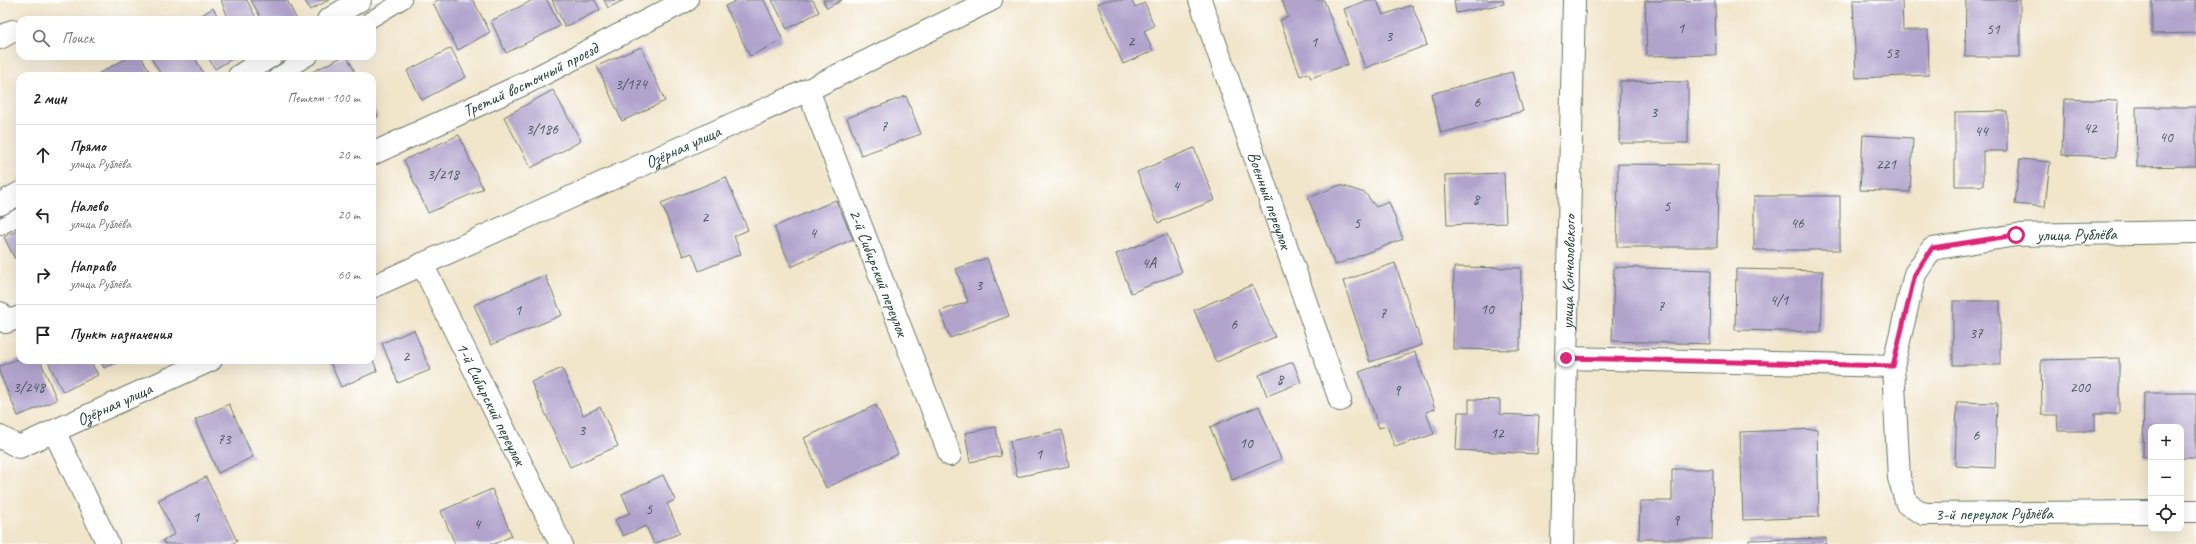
<!DOCTYPE html>
<html lang="ru">
<head>
<meta charset="utf-8">
<style>
  :root { --surface:#fff; --page:#f6f6f6; --text:#222; --muted:#767676; --line:#e0e0e0 }
  body { margin:0; font-family:Caveat,sans-serif; background:var(--page); color:var(--text) }
  .controls { position:absolute; right:12px; bottom:12px; display:grid; overflow:hidden; border-radius:8px; box-shadow:0 4px 16px #0002 }
  .controls button { width:36px; height:36px; display:grid; place-items:center; padding:0; border:0; border-bottom:1px solid var(--line); background:var(--surface); color:var(--text); font:20px sans-serif }
  .stop { position:absolute; width:12px; height:12px; margin:-9px; border:3px solid #db2777; border-radius:50%; background:#fff }
  .stop.end { background:#db2777; border-color:#fff; box-shadow:0 1px 4px #0008 }
  .list { margin:0; padding:0; list-style:none }
  h2 { display:flex; justify-content:space-between; align-items:center; height:52px; margin:0; padding:0 16px; font-size:17px }
  h2 small { font-size:13px; font-weight:400; color:var(--muted) }
  .list li { display:grid; grid-template-columns:26px 1fr auto; gap:12px; align-items:center; box-sizing:border-box; height:60px; padding:0 16px; border-top:1px solid var(--line) }
  .list b { display:block; font-size:15px; white-space:nowrap }
  .list p { margin:0; font-size:13px; white-space:nowrap; color:var(--muted) }
  .list em { font-size:13px; font-style:normal; color:var(--muted) }
  .icon { flex:none; width:22px; height:22px; fill:none; stroke:currentColor; stroke-width:2; stroke-linecap:round; stroke-linejoin:round }
  .map { position:relative; flex:none; width:2196px; height:544px; overflow:hidden }
  .search { position:absolute; background:var(--surface); box-shadow:0 4px 16px #0002; left:16px; top:16px; width:360px; height:44px; display:flex; align-items:center; gap:10px; box-sizing:border-box; padding:0 14px; border-radius:12px; color:var(--muted); font-size:15px }
  .panel { position:absolute; background:var(--surface); box-shadow:0 4px 16px #0002; left:16px; top:72px; width:360px; height:292px; border-radius:12px }
  .map>svg:first-child { display:block }
  .building { fill:#b1a3cc }
  .lines { fill:none; stroke-linecap:round; stroke-linejoin:round }
  .service-casing { stroke:#687868; stroke-width:18 }
  .minor-casing { stroke:#687868; stroke-width:24 }
  .service { stroke:#fff; stroke-width:16 }
  .minor { stroke:#fff; stroke-width:22 }
  .route { stroke:#db2777; stroke-width:5 }
  .labels { text-anchor:middle; stroke-width:3; stroke-linejoin:round; paint-order:stroke }
  .number-label { font-size:15px; fill:#44565a }
  .street-label { font-size:17px; fill:#1f3d34; stroke:#fff }
</style>
</head>
<body>
<div class="map">
<svg width="2196" height="544" viewBox="0 0 2196 544">
  <rect width="100%" height="100%" fill="#fff"/>
  <filter id="ink" filterUnits="userSpaceOnUse"><feTurbulence type="fractalNoise" baseFrequency=".025" numOctaves="2"/><feDisplacementMap in="SourceGraphic" scale="8" xChannelSelector="R" yChannelSelector="G"/><feConvolveMatrix kernelMatrix="1 2 1 2 8 2 1 2 1" color-interpolation-filters="sRGB"/></filter>
  <filter id="wash" filterUnits="userSpaceOnUse"><feTurbulence type="fractalNoise" baseFrequency=".012" numOctaves="4" result="noise"/><feDisplacementMap in="SourceGraphic" scale="16" xChannelSelector="R" yChannelSelector="G"/><feGaussianBlur stdDeviation="0.9" result="paint"/><feColorMatrix in="noise" values="0 0 0 0 0 0 0 0 0 0 0 0 0 0 0 0 0 1.4 0 .05"/><feComposite in="paint" operator="in"/></filter>
  <g filter="url(#wash)">
    <rect width="100%" height="100%" fill="#f1e5ca"/>
    <g id="blocks">
      <g class="building">
        <path d="M221 0H247L257 20H229Z"/>
        <path d="M251 0H287L297 20H262Z"/>
        <path d="M305 0H329L310 10Z"/>
        <path d="M438 0H473L490 32 458 50 433 3Z"/>
        <path d="M533 0H547L560 26 506 53 491 21Z"/>
        <path d="M552 0H595L600 10 565 27Z"/>
        <path d="M604 0H624L608 8Z"/>
        <path d="M738 0H764L783 40 750 56 725 6Z"/>
        <path d="M772 0H813L819 12 787 29Z"/>
        <path d="M823 0H842L827 8Z"/>
        <path d="M1107 0H1131L1135 7 1145 3 1154 26 1144 31 1153 51 1123 64 1097 4Z"/>
        <path d="M1282 0H1324L1348 64 1311 78 1308 73 1300 76 1280 20 1288 17Z"/>
        <path d="M1368 0H1377L1383 15 1412 5 1427 45 1365 68 1344 9Z"/>
        <path d="M1454 0H1503L1504 4 1456 13Z"/>
        <path d="M1715 0 1716 55 1647 56 1645 1Z"/>
        <path d="M1853 0H1902L1903 30H1928L1929 75 1856 78Z"/>
        <path d="M1966 0H2020V57H1965Z"/>
        <path d="M2152 0H2196V33L2152 34Z"/>
        <path d="M213 8 220 20H194Z"/>
        <path d="M641 47 665 101 622 121 597 66Z"/>
        <path d="M451 48 466 77 422 100 407 71Z"/>
        <path d="M131 56H141L152 76H94Z"/>
        <path d="M150 56H194L205 76H162Z"/>
        <path d="M207 56H237L215 69Z"/>
        <path d="M344 56H347L357 76H314L312 72Z"/>
        <path d="M1512 72 1523 111 1441 133 1431 94Z"/>
        <path d="M1620 81 1688 82V143H1619Z"/>
        <path d="M553 90 581 141 531 168 504 117Z"/>
        <path d="M906 96 921 134 861 155 847 118Z"/>
        <path d="M2064 99 2118 101 2116 157 2062 155Z"/>
        <path d="M372 105 378 117 372 120Z"/>
        <path d="M2136 107H2196V166L2137 167Z"/>
        <path d="M2007 111V151H1983V186H1955V112Z"/>
        <path d="M459 135 483 189 428 213 404 160Z"/>
        <path d="M1863 135 1913 138 1910 192 1860 190Z"/>
        <path d="M1194 148 1215 200 1158 223 1137 172Z"/>
        <path d="M2020 159 2050 162 2045 207 2015 204Z"/>
        <path d="M1618 164 1718 165 1717 247H1617Z"/>
        <path d="M1504 173 1506 223 1447 225 1445 175Z"/>
        <path d="M726 177 748 230 734 236 741 254 699 271 692 253 683 256 661 203Z"/>
        <path d="M1340 185 1365 193 1376 207 1389 202 1403 239 1335 265 1308 198Z"/>
        <rect x="1754" y="196" width="86" height="54"/>
        <path d="M836 200 853 239 791 267 774 227Z"/>
        <path d="M20 229V256L15 259 4 237Z"/>
        <path d="M1167 234 1182 272 1131 293 1116 254Z"/>
        <path d="M987 258 1009 316 950 338 940 311 968 302 956 269Z"/>
        <path d="M1395 263 1422 345 1370 362 1343 281Z"/>
        <path d="M1454 267 1521 268 1520 350 1453 349Z"/>
        <path d="M1614 267 1711 270 1710 344 1612 341Z"/>
        <path d="M1736 269 1823 271 1821 332 1735 330Z"/>
        <path d="M545 275 562 315 491 345 474 305Z"/>
        <path d="M1252 285 1275 337 1216 362 1194 310Z"/>
        <rect x="1953" y="301" width="47" height="64"/>
        <path d="M414 330 430 370 398 383 382 343Z"/>
        <path d="M1415 352 1435 409 1426 412 1434 434 1395 447 1387 426 1379 428 1359 372Z"/>
        <path d="M20 358V360H40L57 400 18 416 0 374V366Z"/>
        <path d="M2119 358V414H2095V431H2058L2057 415H2042L2041 360Z"/>
        <path d="M47 360H90L98 375 63 392Z"/>
        <path d="M100 360H121L104 368Z"/>
        <path d="M329 360H373L377 371 341 387Z"/>
        <path d="M1293 362 1301 382 1267 396 1259 375Z"/>
        <path d="M562 368 583 415 600 407 618 446 570 467 531 382Z"/>
        <path d="M2144 393H2196V458H2181V427H2151V457H2143Z"/>
        <path d="M1469 399 1500 400V414L1539 416 1537 454 1456 450 1458 412H1469Z"/>
        <path d="M1957 402 1997 403 1995 468 1955 466Z"/>
        <path d="M229 404 253 457 218 473 195 420Z"/>
        <path d="M876 405 898 454 826 488 804 438Z"/>
        <path d="M1259 406 1281 459 1232 480 1210 427Z"/>
        <path d="M996 427 1001 456 970 462 965 433Z"/>
        <path d="M1817 429 1819 517 1743 520 1740 432Z"/>
        <path d="M1062 430 1069 466 1017 477 1010 441Z"/>
        <path d="M1672 469H1713L1712 539H1639L1640 501H1672Z"/>
        <path d="M663 475 675 500 667 504 680 533 654 544 646 526 623 536 615 520 630 513 622 494Z"/>
        <path d="M206 477 237 541 231 544H165L163 540 175 534 158 500Z"/>
        <path d="M492 489 512 536 494 544H455L441 511Z"/>
        <path d="M1826 538V544H1749V540Z"/>
      </g>
    </g>
  </g>
  <g filter="url(#ink)">
    <use href="#blocks" fill-opacity="0" stroke="#687868" stroke-width="1"/>
    <g class="lines">
      <g class="service-casing">
        <g id="service">
          <path d="M370 20 403 0"/>
          <path d="M277 76 310 56"/>
          <path d="M0 227 20 216"/>
        </g>
      </g>
      <g class="minor-casing">
        <g id="minor">
          <path id="s1" d="M1200 0 1340 400"/>
          <path d="M328 20 360 0"/>
          <path d="M0 38 12 31"/>
          <path d="M239 76 271 56"/>
          <path id="s2" d="M808 90 950 455"/>
          <path id="s3" d="M372 154 528 82 687 0"/>
          <path d="M0 204 20 193"/>
          <path id="s4" d="M422 264 561 544"/>
          <path id="s5" d="M372 287 808 90 991 0"/>
          <path d="M0 313 6 322 20 317"/>
          <path id="s6" d="M1566 358 1893 366 1915 274 1932 249 2016 235 2196 232"/>
          <path id="s7" d="M1893 366 1899 478 1907 504 1924 514 2151 512"/>
          <path d="M54 431 108 544"/>
          <path id="s8" d="M0 437 19 447 211 360"/>
          <path d="M2181 511H2196"/>
          <path id="s9" d="M1562 544 1574 0"/>
        </g>
      </g>
      <use href="#service" class="service"/>
      <use href="#minor" class="minor"/>
    </g>
  </g>
  <g class="lines" filter="url(#ink)">
    <path class="route" d="M1566 358 1893 366 1915 274 1932 248 2016 235"/>
  </g>
  <g class="labels">
    <g class="number-label">
      <text x="1681" y="33">1</text>
      <text x="1993" y="34">51</text>
      <text x="1389" y="41">3</text>
      <text x="1131" y="46">2</text>
      <text x="1314" y="47">1</text>
      <text x="1892" y="58">53</text>
      <text x="631" y="89">3/174</text>
      <text x="1477" y="107">6</text>
      <text x="1654" y="117">3</text>
      <text x="884" y="131">7</text>
      <text x="2090" y="133">42</text>
      <text x="542" y="134">3/186</text>
      <text x="1981" y="136">44</text>
      <text x="2166" y="142">40</text>
      <text x="1886" y="169">221</text>
      <text x="443" y="179">3/218</text>
      <text x="1176" y="191">4</text>
      <text x="1476" y="204">8</text>
      <text x="1667" y="211">5</text>
      <text x="705" y="222">2</text>
      <text x="1357" y="228">5</text>
      <text x="1797" y="228">46</text>
      <text x="813" y="238">4</text>
      <text x="1149" y="268">4А</text>
      <text x="979" y="290">3</text>
      <text x="1779" y="305">4/1</text>
      <text x="1661" y="311">7</text>
      <text x="1487" y="314">10</text>
      <text x="518" y="315">1</text>
      <text x="1383" y="318">7</text>
      <text x="1234" y="329">6</text>
      <text x="1976" y="338">37</text>
      <text x="406" y="361">2</text>
      <text x="1280" y="384">8</text>
      <text x="29" y="392">3/248</text>
      <text x="2080" y="392">200</text>
      <text x="1397" y="395">9</text>
      <text x="582" y="435">3</text>
      <text x="1497" y="438">12</text>
      <text x="1976" y="440">6</text>
      <text x="224" y="444">73</text>
      <text x="1246" y="448">10</text>
      <text x="1039" y="459">1</text>
      <text x="649" y="514">5</text>
      <text x="196" y="522">1</text>
      <text x="1676" y="525">9</text>
      <text x="477" y="529">4</text>
    </g>
    <g class="street-label">
      <text dy="6" stroke="none"><textPath href="#s3" startOffset="175">Третий восточный проезд</textPath></text>
      <text dy="6" stroke="none"><textPath href="#s5" startOffset="341">Озёрная улица</textPath></text>
      <text dy="6" stroke="none"><textPath href="#s1" startOffset="212">Военный переулок</textPath></text>
      <text dy="6" stroke="none"><textPath href="#s6" startOffset="598">улица Рублёва</textPath></text>
      <text dy="6" stroke="none"><textPath href="#s2" startOffset="196">2-й Сибирский переулок</textPath></text>
      <text dy="6" stroke="none"><textPath href="#s9" startOffset="272">улица Кончаловского</textPath></text>
      <text dy="6" stroke="none"><textPath href="#s8" startOffset="126">Озёрная улица</textPath></text>
      <text dy="6" stroke="none"><textPath href="#s4" startOffset="156">1-й Сибирский переулок</textPath></text>
      <text dy="6" stroke="none"><textPath href="#s7" startOffset="229">3-й переулок Рублёва</textPath></text>
    </g>
  </g>
</svg>
<div class="controls">
<button>+</button>
<button>−</button>
<button><svg class="icon" aria-label="locate" viewBox="0 0 24 24"><circle cx="12" cy="12" r="6"/><path d="M12 2v4M12 18v4M2 12h4M18 12h4"/></svg></button>
</div>
<div class="stop" style="left:2016px;top:235px"></div>
<div class="stop end" style="left:1566px;top:358px"></div>
<div class="search"><svg class="icon" aria-label="search" viewBox="0 0 24 24"><circle cx="10" cy="10" r="6"/><path d="M15 15l6 6"/></svg>Поиск</div>
<section class="panel">
<h2>2 мин<small>Пешком · 100 m</small></h2>
<ul class="list">
<li><svg class="icon" aria-label="ahead" viewBox="0 0 24 24"><path d="M12 20V5M6 11l6-6 6 6"/></svg><div><b>Прямо</b><p>улица Рублёва</p></div><em>20 m</em></li>
<li><svg class="icon" aria-label="left" viewBox="0 0 24 24"><path d="M17 20v-9H6M10 6l-5 5 5 5"/></svg><div><b>Налево</b><p>улица Рублёва</p></div><em>20 m</em></li>
<li><svg class="icon" aria-label="right" viewBox="0 0 24 24"><path d="M7 20v-9h11M14 6l5 5-5 5"/></svg><div><b>Направо</b><p>улица Рублёва</p></div><em>60 m</em></li>
<li><svg class="icon" aria-label="arrive" viewBox="0 0 24 24"><path d="M6 21V4h12l-3 4 3 4H6"/></svg><div><b>Пункт назначения</b></div></li>
</ul>
</section>
</div>
</body>
</html>
